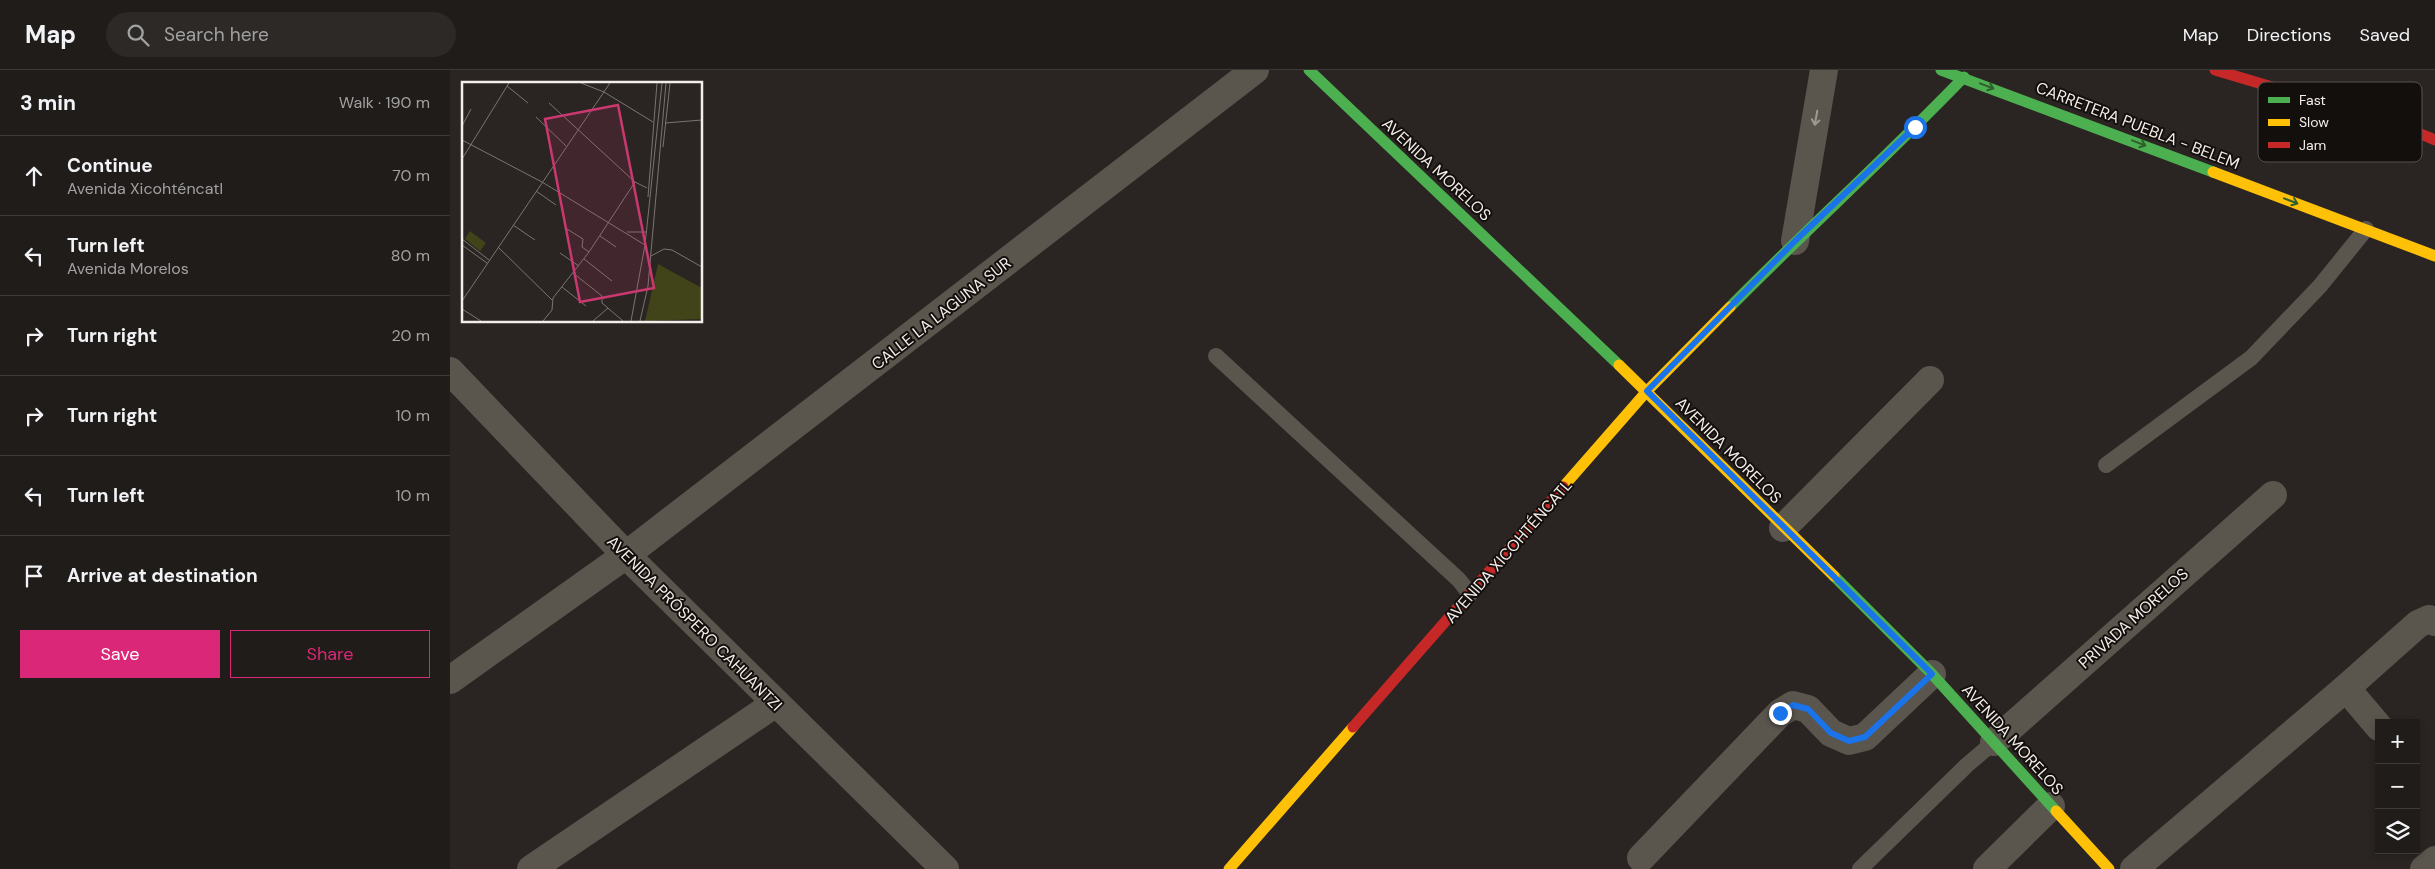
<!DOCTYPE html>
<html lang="en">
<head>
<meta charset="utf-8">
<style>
  :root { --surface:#201c1a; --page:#2d2927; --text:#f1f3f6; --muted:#a2a1a2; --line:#3d3a39; --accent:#db2777 }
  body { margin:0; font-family:"DM Sans",sans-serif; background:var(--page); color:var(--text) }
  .controls { position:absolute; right:15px; bottom:15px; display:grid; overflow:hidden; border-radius:0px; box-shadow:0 2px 8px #0003 }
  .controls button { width:45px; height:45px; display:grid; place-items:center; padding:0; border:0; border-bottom:1px solid var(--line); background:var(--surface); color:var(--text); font:25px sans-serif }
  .stop { position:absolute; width:15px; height:15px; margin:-11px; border:4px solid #1a73e8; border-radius:50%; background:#fff }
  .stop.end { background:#1a73e8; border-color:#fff; box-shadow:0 1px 5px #0008 }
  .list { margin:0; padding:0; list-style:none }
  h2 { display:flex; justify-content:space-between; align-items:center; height:65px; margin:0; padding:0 20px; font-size:21px }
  h2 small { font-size:16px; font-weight:400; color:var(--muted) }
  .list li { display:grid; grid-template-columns:32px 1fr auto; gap:15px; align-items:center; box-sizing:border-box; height:80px; padding:0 20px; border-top:1px solid var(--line) }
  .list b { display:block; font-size:19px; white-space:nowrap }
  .list p { margin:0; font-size:16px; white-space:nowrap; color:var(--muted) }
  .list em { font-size:16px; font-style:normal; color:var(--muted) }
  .actions { display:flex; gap:10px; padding:15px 20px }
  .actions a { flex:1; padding:11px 0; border:1px solid var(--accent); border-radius:0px; text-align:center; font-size:18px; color:var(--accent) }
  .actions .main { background:var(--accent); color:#fff }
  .icon { flex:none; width:28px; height:28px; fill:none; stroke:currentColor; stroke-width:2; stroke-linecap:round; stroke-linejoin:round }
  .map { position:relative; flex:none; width:1985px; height:799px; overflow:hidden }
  header { display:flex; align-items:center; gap:30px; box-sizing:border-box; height:70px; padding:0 25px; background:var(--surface); border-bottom:1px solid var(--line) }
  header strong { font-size:24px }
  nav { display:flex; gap:28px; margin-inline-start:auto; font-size:18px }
  .search { width:350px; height:45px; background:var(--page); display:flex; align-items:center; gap:12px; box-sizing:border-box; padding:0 18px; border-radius:28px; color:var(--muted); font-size:19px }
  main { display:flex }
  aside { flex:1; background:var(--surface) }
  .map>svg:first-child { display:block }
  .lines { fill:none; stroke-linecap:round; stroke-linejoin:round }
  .lane { stroke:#5a554d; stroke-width:16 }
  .street { stroke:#5a554d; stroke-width:28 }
  .fast { stroke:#4caf50; stroke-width:11 }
  .slow { stroke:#ffc107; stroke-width:11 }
  .jam { stroke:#c62828; stroke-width:11 }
  .oneway { stroke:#305f2e }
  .oneway2 { stroke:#9f9994 }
  .route { stroke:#1a73e8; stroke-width:6 }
  .labels { text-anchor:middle; stroke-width:4; stroke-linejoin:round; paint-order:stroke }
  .street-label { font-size:16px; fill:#f4edea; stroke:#130f0c }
  .inset-road { fill:none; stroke:#7b7572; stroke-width:1 }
  .view { fill:#ca3870; fill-opacity:0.15; stroke:#ca3870; stroke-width:2.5 }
  .inset-edge { fill:none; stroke:#f4edea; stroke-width:2.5 }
  .key { fill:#130f0c; stroke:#56524f; stroke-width:1 }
  .key-label { font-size:14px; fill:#f4edea }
</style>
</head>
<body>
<header>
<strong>Map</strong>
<div class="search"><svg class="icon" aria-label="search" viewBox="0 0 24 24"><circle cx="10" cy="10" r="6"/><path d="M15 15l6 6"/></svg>Search here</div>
<nav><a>Map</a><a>Directions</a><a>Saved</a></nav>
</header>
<main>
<aside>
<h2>3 min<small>Walk · 190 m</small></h2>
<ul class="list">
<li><svg class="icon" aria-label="ahead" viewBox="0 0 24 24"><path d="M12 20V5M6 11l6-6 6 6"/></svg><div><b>Continue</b><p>Avenida Xicohténcatl</p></div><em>70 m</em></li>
<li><svg class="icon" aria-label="left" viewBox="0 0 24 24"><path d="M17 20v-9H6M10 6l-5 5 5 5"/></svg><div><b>Turn left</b><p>Avenida Morelos</p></div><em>80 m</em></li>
<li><svg class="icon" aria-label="right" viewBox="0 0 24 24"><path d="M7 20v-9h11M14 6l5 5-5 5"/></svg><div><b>Turn right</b></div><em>20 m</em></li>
<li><svg class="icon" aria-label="right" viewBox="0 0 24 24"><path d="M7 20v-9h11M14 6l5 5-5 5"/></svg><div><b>Turn right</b></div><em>10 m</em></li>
<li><svg class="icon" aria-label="left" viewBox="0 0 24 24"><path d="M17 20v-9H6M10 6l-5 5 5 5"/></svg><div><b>Turn left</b></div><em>10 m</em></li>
<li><svg class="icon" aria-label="arrive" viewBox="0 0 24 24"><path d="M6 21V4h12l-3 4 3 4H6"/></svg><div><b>Arrive at destination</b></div></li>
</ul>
<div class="actions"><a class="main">Save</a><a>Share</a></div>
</aside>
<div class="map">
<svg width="1985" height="799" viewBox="0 0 1985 799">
  <rect width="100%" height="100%" fill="#2a2522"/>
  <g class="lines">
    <g class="lane">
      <path d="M766 286 1009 510 1020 524"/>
      <path d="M1656 395 1801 288 1870 216 1916 159"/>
      <path d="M1410 799 1517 695 1544 672"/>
    </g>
    <g class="street">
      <path d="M1345 171 1374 0"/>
      <path d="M0 301 176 485 495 799"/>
      <path d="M1333 458 1480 310"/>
      <path d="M0 610 176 485 805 0"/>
      <path d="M1896 618 1929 657"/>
      <path d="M1544 672 1823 425"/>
      <path d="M1191 788 1330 643 1343 635 1358 639 1381 663 1399 671 1415 667 1482 604"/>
      <path d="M81 799 326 633"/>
      <path d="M1537 799 1601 736"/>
      <path d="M1684 799 1896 618 1968 554 1979 549 1985 552"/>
      <path d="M1974 799 1985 790"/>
    </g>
    <g class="fast">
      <path d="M859 0 1169 295"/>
      <path d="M1491 0 1763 102"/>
      <path d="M1280 237C1357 159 1438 86 1514 7"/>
      <path d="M1384 506 1482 604 1606 741"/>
    </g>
    <g class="slow">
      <path d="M1763 102 1985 186"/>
      <path d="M1169 295 1384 506"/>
      <path d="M1113 417 1197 321 1280 237"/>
      <path d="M1606 741 1659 799"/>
      <path d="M779 799 903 657"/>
    </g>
    <g class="jam">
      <path d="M1765 0 1949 55 1985 70"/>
      <path d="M903 657 1113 417"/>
    </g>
  </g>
  <defs><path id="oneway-shaft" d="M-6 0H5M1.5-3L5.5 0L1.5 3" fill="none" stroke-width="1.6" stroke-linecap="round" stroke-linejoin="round" transform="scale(1.25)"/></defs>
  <g class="oneway">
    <use href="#oneway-shaft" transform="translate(1537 16) rotate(21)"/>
    <use href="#oneway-shaft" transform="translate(1689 73) rotate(21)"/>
    <use href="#oneway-shaft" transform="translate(1841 131) rotate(21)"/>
  </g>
  <use class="oneway2" href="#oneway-shaft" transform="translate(1366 48) rotate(100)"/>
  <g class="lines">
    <path class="route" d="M1330 643 1343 635 1358 639 1381 663 1399 671 1415 667 1482 604 1197 321 1345 171 1465 57"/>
  </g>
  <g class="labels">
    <g class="street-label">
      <text transform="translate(1688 55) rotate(21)" y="6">CARRETERA PUEBLA - BELEM</text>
      <text transform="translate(987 99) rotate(43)" y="6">AVENIDA MORELOS</text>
      <text transform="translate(491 243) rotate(-38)" y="6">CALLE LA LAGUNA SUR</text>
      <text transform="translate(1279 380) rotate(45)" y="6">AVENIDA MORELOS</text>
      <text transform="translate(1058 481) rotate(-49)" y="6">AVENIDA XICOHTÉNCATL</text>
      <text transform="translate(1683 548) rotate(-42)" y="6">PRIVADA MORELOS</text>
      <text transform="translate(245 553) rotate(45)" y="6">AVENIDA PRÓSPERO CAHUANTZI</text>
      <text transform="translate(1563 669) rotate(48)" y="6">AVENIDA MORELOS</text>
    </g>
  </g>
  <g transform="translate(12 12)">
    <rect width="240" height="240" fill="#2a2522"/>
    <path d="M8 149 24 161 18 169 3 157ZM196 182 240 206V237L183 239Z" fill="#404418"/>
    <path class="inset-road" d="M119 1 142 10 191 40M45 4 66 21M87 21 173 100 185 106M74 35 104 64M203 41 240 38M0 44 9 27M0 58 80 100 183 163M201 65 208 1M0 77 47 1M74 109 94 123M186 115 195 1M51 143 73 158M105 147 121 157 120 165 127 170M165 150H184M138 154 154 165M0 157 27 178M0 163 25 181M36 165 90 218M98 171 117 184M189 174 202 167 210 168 240 185M122 177 150 199M111 191 140 214V221L161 239M100 205 124 224M0 219 148 1M0 227 19 239M81 239 90 228 91 216 127 170 173 100M131 239 146 226M169 239 183 163 200 1M178 239 186 204 204 1"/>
    <path class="view" d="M156 23 192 206 118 220 83 37Z"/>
    <rect width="240" height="240" class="inset-edge"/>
  </g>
  <rect x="1808" y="12" width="164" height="80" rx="8" class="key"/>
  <rect x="1818" y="27" width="22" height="6" fill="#4caf50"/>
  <rect x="1818" y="49" width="22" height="7" fill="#ffc107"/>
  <rect x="1818" y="72" width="22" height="6" fill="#c62828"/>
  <g class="key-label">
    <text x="1849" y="35">Fast</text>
    <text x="1849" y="57">Slow</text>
    <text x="1849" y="80">Jam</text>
  </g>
</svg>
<div class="controls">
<button>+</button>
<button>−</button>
<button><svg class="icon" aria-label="layers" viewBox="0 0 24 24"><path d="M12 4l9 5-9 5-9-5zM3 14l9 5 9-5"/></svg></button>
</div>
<div class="stop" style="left:1465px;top:57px"></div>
<div class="stop end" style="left:1330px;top:643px"></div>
</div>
</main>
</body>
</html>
